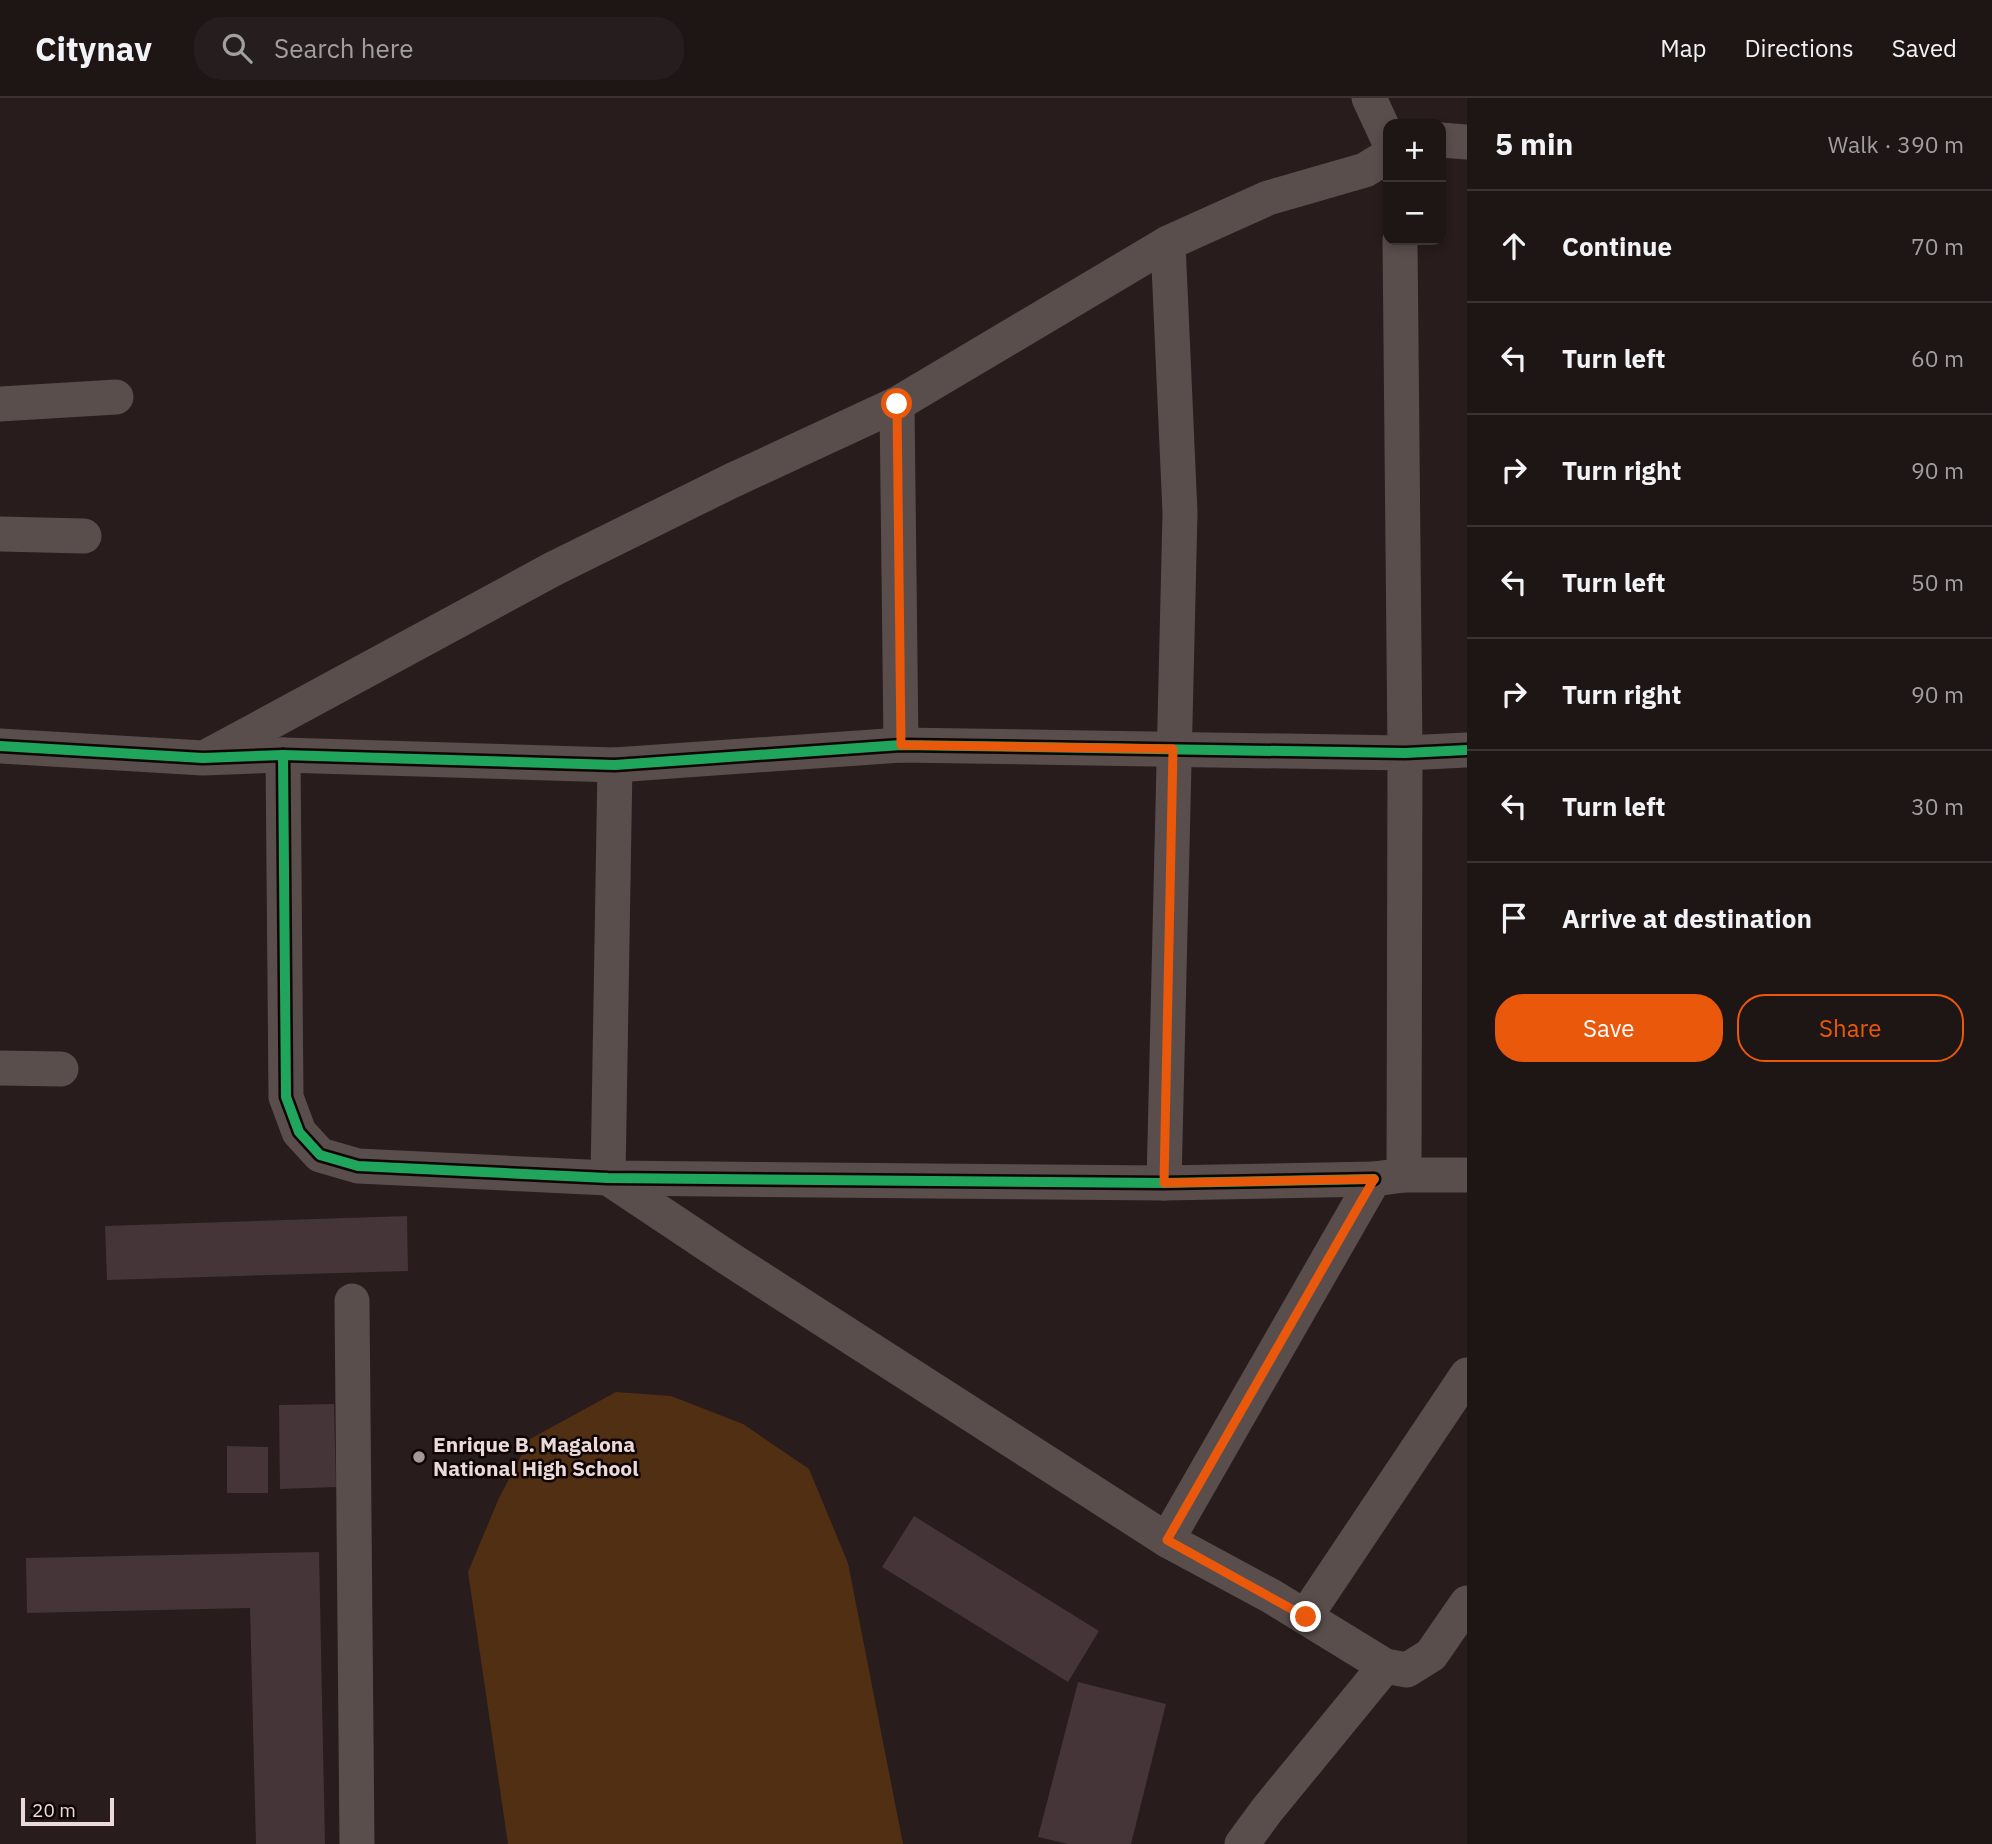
<!DOCTYPE html>
<html lang="en">
<head>
<meta charset="utf-8">
<style>
  :root { --surface:#1e1515; --page:#261e1e; --text:#f1f3f6; --muted:#a19fa0; --line:#3c3434; --accent:#ea580c }
  body { margin:0; font-family:"IBM Plex Sans",sans-serif; background:var(--page); color:var(--text) }
  .controls { position:absolute; right:21px; top:21px; display:grid; overflow:hidden; border-radius:14px; box-shadow:0 4px 10px #0003 }
  .controls button { width:63px; height:63px; display:grid; place-items:center; padding:0; border:0; border-bottom:2px solid var(--line); background:var(--surface); color:var(--text); font:35px sans-serif }
  .scale { position:absolute; left:21px; bottom:18px; width:93px; box-sizing:border-box; padding-left:7px; border:4px solid #ebdad9; border-top:0; font-size:19px; line-height:24px; white-space:nowrap; color:#ebdad9; -webkit-text-stroke:5px #0f0505; paint-order:stroke }
  .stop { position:absolute; width:21px; height:21px; margin:-16px; border:5px solid #ea580c; border-radius:50%; background:#fff }
  .stop.end { background:#ea580c; border-color:#fff; box-shadow:0 2px 7px #0008 }
  .list { margin:0; padding:0; list-style:none }
  h2 { display:flex; justify-content:space-between; align-items:center; height:91px; margin:0; padding:0 28px; font-size:30px }
  h2 small { font-size:23px; font-weight:400; color:var(--muted) }
  .list li { display:grid; grid-template-columns:46px 1fr auto; gap:21px; align-items:center; box-sizing:border-box; height:112px; padding:0 28px; border-top:2px solid var(--line) }
  .list b { display:block; font-size:26px; white-space:nowrap }
  .list em { font-size:23px; font-style:normal; color:var(--muted) }
  .actions { display:flex; gap:14px; padding:21px 28px }
  .actions a { flex:1; padding:16px 0; border:2px solid var(--accent); border-radius:28px; text-align:center; font-size:24px; color:var(--accent) }
  .actions .main { background:var(--accent); color:#fff }
  .icon { flex:none; width:38px; height:38px; fill:none; stroke:currentColor; stroke-width:2; stroke-linecap:round; stroke-linejoin:round }
  .map { position:relative; flex:none; width:1467px; height:1746px; overflow:hidden }
  header { display:flex; align-items:center; gap:42px; box-sizing:border-box; height:98px; padding:0 35px; background:var(--surface); border-bottom:2px solid var(--line) }
  header strong { font-size:33px }
  nav { display:flex; gap:38px; margin-inline-start:auto; font-size:24px }
  .search { width:490px; height:63px; background:var(--page); display:flex; align-items:center; gap:18px; box-sizing:border-box; padding:0 24px; border-radius:28px; color:var(--muted); font-size:26px }
  main { display:flex }
  aside { flex:1; background:var(--surface) }
  .map>svg:first-child { display:block }
  .green { fill:#512f12 }
  .building { fill:#453438 }
  .lines { fill:none; stroke-linecap:round; stroke-linejoin:round }
  .minor { stroke:#594e4b; stroke-width:35 }
  .cycleway-casing { stroke:#0f0505; stroke-width:15 }
  .cycleway { stroke:#20a55d; stroke-width:10 }
  .route { stroke:#ea580c; stroke-width:9 }
  .poi-dot { fill:#a79897; stroke:#0f0505; stroke-width:2.5 }
  .labels { text-anchor:middle; stroke-width:5; stroke-linejoin:round; paint-order:stroke }
  .poi-label { font-size:21px; font-weight:bold; fill:#ebdad9; stroke:#0f0505; text-anchor:start }
</style>
</head>
<body>
<header>
<strong>Citynav</strong>
<div class="search"><svg class="icon" aria-label="search" viewBox="0 0 24 24"><circle cx="10" cy="10" r="6"/><path d="M15 15l6 6"/></svg>Search here</div>
<nav><a>Map</a><a>Directions</a><a>Saved</a></nav>
</header>
<main>
<div class="map">
<svg width="1467" height="1746" viewBox="0 0 1467 1746">
  <rect width="100%" height="100%" fill="#281c1c"/>
  <path class="green" d="M616 1294 671 1298 743 1326 809 1371 848 1465 903 1746H508L468 1474 499 1400 530 1341Z"/>
  <g class="building">
    <path d="M407 1118 408 1173 107 1182 105 1128Z"/>
    <path d="M334 1306 336 1389 280 1391 279 1307Z"/>
    <path d="M227 1348 268 1349V1395H227Z"/>
    <path d="M914 1418 1099 1533 1068 1584 882 1469Z"/>
    <path d="M319 1454 325 1746H256L250 1510 27 1515 26 1460Z"/>
    <path d="M1078 1584 1166 1606 1131 1746H1068L1038 1739Z"/>
  </g>
  <g class="lines">
    <g class="minor">
      <path d="M1369 0 1388 41"/>
      <path d="M1441 42 1467 44"/>
      <path d="M1400 142 1405 655 1404 1077"/>
      <path d="M0 306 116 299"/>
      <path d="M897 306 901 647"/>
      <path d="M0 436 84 438"/>
      <path d="M0 648 203 660 283 657 615 667 901 647 1405 655 1467 652"/>
      <path d="M210 657 553 471 731 383 897 306 1168 145 1268 100 1365 72 1388 58"/>
      <path d="M283 657 286 999 299 1034 320 1057 358 1068 608 1080 1164 1085 1374 1081"/>
      <path d="M615 667 608 1080 728 1160 1167 1442 1271 1498 1385 1568 1407 1572 1431 1557 1467 1505"/>
      <path d="M0 970 61 971"/>
      <path d="M1164 1085 1180 415 1168 145"/>
      <path d="M352 1203 357 1746"/>
      <path d="M1167 1442 1374 1081 1404 1077H1467"/>
      <path d="M1305 1519 1467 1277"/>
      <path d="M1242 1746 1267 1712 1385 1568"/>
    </g>
    <g class="cycleway-casing">
      <g id="cycleway">
        <path d="M0 648 203 660 283 657 615 667 901 647 1405 655 1467 652"/>
        <path d="M283 657 286 999 299 1034 320 1057 358 1068 608 1080 1164 1085 1374 1081"/>
      </g>
    </g>
    <use href="#cycleway" class="cycleway"/>
  </g>
  <g class="lines">
    <path class="route" d="M897 306 901 647 1173 651 1164 1085 1374 1081 1167 1442 1306 1519"/>
  </g>
  <circle class="poi-dot" cx="419" cy="1359" r="7"/>
  <g class="labels">
    <g class="poi-label">
      <text x="433" y="1354">Enrique B. Magalona<tspan x="433" dy="24">National High School</tspan></text>
    </g>
  </g>
</svg>
<div class="controls">
<button>+</button>
<button>−</button>
</div>
<div class="scale">20 m</div>
<div class="stop" style="left:897px;top:306px"></div>
<div class="stop end" style="left:1306px;top:1519px"></div>
</div>
<aside>
<h2>5 min<small>Walk · 390 m</small></h2>
<ul class="list">
<li><svg class="icon" aria-label="ahead" viewBox="0 0 24 24"><path d="M12 20V5M6 11l6-6 6 6"/></svg><div><b>Continue</b></div><em>70 m</em></li>
<li><svg class="icon" aria-label="left" viewBox="0 0 24 24"><path d="M17 20v-9H6M10 6l-5 5 5 5"/></svg><div><b>Turn left</b></div><em>60 m</em></li>
<li><svg class="icon" aria-label="right" viewBox="0 0 24 24"><path d="M7 20v-9h11M14 6l5 5-5 5"/></svg><div><b>Turn right</b></div><em>90 m</em></li>
<li><svg class="icon" aria-label="left" viewBox="0 0 24 24"><path d="M17 20v-9H6M10 6l-5 5 5 5"/></svg><div><b>Turn left</b></div><em>50 m</em></li>
<li><svg class="icon" aria-label="right" viewBox="0 0 24 24"><path d="M7 20v-9h11M14 6l5 5-5 5"/></svg><div><b>Turn right</b></div><em>90 m</em></li>
<li><svg class="icon" aria-label="left" viewBox="0 0 24 24"><path d="M17 20v-9H6M10 6l-5 5 5 5"/></svg><div><b>Turn left</b></div><em>30 m</em></li>
<li><svg class="icon" aria-label="arrive" viewBox="0 0 24 24"><path d="M6 21V4h12l-3 4 3 4H6"/></svg><div><b>Arrive at destination</b></div></li>
</ul>
<div class="actions"><a class="main">Save</a><a>Share</a></div>
</aside>
</main>
</body>
</html>
